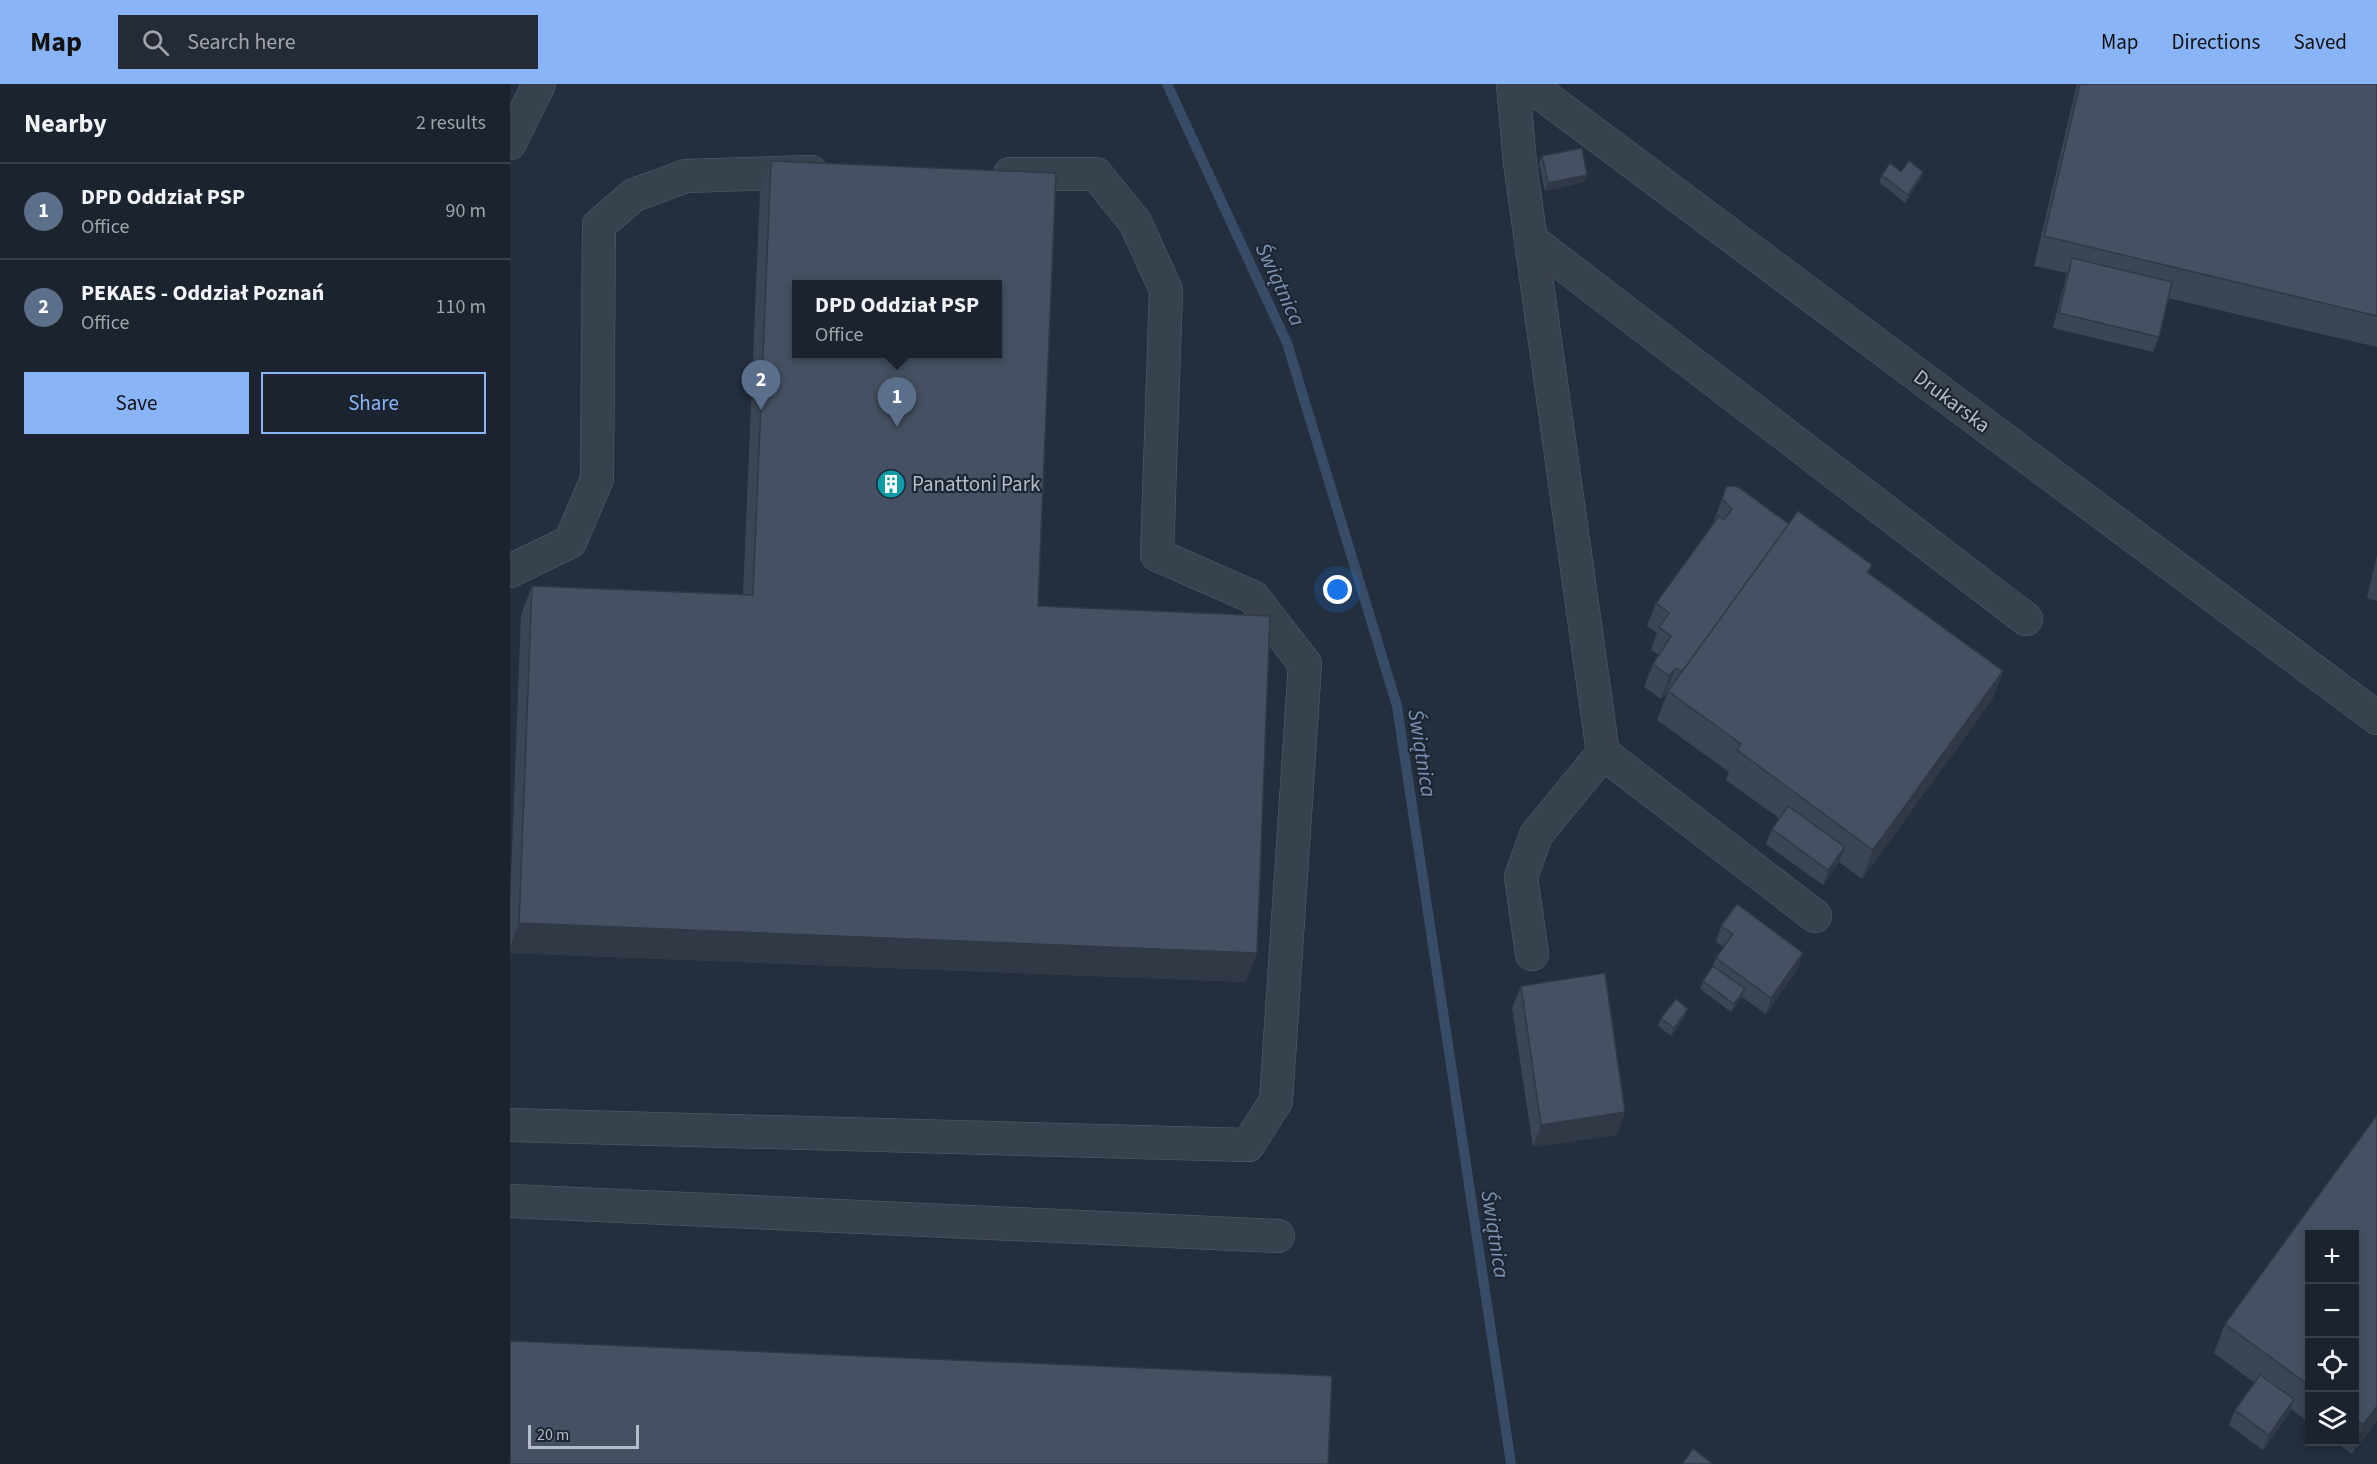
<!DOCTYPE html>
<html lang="en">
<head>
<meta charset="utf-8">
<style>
  :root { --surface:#1b232e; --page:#242b36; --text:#f1f3f6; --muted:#a0a4aa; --line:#39404a; --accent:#8ab4f8 }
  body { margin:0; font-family:"Source Sans 3",sans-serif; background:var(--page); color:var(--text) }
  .controls { position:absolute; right:18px; bottom:18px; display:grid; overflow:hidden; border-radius:0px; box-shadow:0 3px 9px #0003 }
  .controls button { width:54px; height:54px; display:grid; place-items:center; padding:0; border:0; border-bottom:2px solid var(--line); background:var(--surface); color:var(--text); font:30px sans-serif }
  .scale { position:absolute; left:18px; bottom:15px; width:111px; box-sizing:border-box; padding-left:6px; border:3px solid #b4bcc9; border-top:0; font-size:16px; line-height:21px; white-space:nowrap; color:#b4bcc9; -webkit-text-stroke:4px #1d2633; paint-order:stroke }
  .you { position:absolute; left:828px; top:506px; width:21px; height:21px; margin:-15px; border:4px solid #fff; border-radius:50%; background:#1a73e8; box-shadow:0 0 0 9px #1a73e833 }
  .badge { display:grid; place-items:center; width:39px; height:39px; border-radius:50%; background:var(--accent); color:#fff; font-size:20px; font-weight:700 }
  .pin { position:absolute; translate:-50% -50px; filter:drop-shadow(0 2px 3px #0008) }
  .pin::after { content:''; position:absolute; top:32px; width:21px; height:18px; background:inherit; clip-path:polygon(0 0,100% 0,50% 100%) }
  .popup { position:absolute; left:282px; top:196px; width:210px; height:78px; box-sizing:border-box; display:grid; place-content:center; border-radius:0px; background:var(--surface); filter:drop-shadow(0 2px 4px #0005); font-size:20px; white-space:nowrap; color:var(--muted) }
  .popup b { font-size:22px; color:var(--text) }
  .popup::after { content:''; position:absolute; left:50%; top:100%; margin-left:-12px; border:12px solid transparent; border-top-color:var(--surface) }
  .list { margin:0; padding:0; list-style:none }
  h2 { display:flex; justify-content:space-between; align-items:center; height:78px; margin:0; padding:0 24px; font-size:26px }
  h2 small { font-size:20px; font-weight:400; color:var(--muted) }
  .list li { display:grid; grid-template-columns:39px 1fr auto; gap:18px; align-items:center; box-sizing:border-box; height:96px; padding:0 24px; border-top:2px solid var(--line) }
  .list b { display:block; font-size:22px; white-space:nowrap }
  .list p { margin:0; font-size:20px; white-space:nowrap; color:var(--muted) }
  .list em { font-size:20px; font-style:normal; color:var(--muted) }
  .actions { display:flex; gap:12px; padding:18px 24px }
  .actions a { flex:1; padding:14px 0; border:2px solid var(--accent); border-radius:0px; text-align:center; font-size:21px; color:var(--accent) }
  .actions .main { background:var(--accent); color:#111 }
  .icon { flex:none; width:33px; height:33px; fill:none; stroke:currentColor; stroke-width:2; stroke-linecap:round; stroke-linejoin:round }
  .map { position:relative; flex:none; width:1867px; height:1380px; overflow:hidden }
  header { display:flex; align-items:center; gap:36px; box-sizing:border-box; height:84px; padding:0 30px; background:var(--accent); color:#111 }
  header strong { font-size:28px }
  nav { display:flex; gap:33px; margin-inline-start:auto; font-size:21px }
  .search { width:420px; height:54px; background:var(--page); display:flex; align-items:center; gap:15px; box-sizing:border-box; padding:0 21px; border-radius:0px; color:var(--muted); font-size:22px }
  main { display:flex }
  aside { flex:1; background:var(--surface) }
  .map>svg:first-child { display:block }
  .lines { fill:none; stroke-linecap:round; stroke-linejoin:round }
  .stream { stroke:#394c67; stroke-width:10 }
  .minor-casing { stroke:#565f6c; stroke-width:34 }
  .minor { stroke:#38414e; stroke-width:33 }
  .wall { fill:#3b4654 }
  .shaded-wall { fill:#303945 }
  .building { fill:#455162; stroke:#303945; stroke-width:1.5; fill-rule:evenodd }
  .labels { text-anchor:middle; stroke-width:4.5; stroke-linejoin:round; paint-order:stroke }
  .street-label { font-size:21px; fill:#b4bcc9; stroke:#1d2633 }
  .poi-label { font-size:21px; fill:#b4bcc9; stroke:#1d2633; text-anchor:start }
  .water-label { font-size:22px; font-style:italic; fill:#7c92b1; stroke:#1d2633 }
</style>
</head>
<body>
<header>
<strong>Map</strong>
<div class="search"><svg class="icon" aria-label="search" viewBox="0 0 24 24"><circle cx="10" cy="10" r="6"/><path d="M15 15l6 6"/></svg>Search here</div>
<nav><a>Map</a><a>Directions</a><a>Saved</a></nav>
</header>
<main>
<aside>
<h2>Nearby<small>2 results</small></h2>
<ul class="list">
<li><span class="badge" style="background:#5c6f8a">1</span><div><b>DPD Oddział PSP</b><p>Office</p></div><em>90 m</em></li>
<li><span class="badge" style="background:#5c6f8a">2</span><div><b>PEKAES - Oddział Poznań</b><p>Office</p></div><em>110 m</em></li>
</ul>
<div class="actions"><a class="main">Save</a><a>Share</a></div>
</aside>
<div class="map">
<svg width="1867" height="1380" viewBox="0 0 1867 1380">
  <rect width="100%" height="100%" fill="#242f3e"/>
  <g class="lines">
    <path class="stream" d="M657 0 777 259 887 622 1001 1380"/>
    <g class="minor-casing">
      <g id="minor">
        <path d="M1003 0 1010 79 1093 669 1026 751 1011 793 1022 870"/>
        <path d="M1018 0 1867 634"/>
        <path d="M0 59 29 0"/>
        <path d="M1021 156 1516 535"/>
        <path d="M0 487 60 458 87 395 89 141 124 111 176 92 301 88"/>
        <path d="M1093 669 1305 832"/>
        <path d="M0 1041 738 1061 766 1017 795 580 743 513 647 471 656 206 625 138 586 90H500"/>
        <path d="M0 1117 768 1152"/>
      </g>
    </g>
    <use href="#minor" class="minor"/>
  </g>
  <g class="wall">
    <path d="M1567 0H1867V263L1658 214 1649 253 1643 268 1543 244 1557 189 1524 182Z"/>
    <path d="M1032 72 1077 91 1074 98 1035 107 1029 80Z"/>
    <path d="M261 77 528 522 736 898 0 869V819L11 531 22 502 233 510 250 107Z"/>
    <path d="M1413 88 1410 96 1395 119 1369 98 1372 91Z"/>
    <path d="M1216 403 1279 440 1359 490 1493 587 1482 616 1352 795 1329 778 1313 801 1256 760 1262 745 1269 734 1216 696 1219 688 1147 636 1158 607 1151 615 1134 603 1143 580 1149 571 1141 566 1147 549 1137 542 1146 519 1205 438 1204 437Z"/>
    <path d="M1867 471V517L1857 514Z"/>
    <path d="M1211 842 1288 884 1256 930 1232 913 1221 928 1190 905 1193 897 1203 882 1206 874 1214 863 1206 858Z"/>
    <path d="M1011 902 1115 1028 1107 1051 1023 1063 1002 924Z"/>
    <path d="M1175 933 1161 952 1148 942 1151 934Z"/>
    <path d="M1867 1031V1336L1842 1370 1825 1358H1845V1150H1800V1339L1781 1325 1778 1331 1753 1366 1719 1341 1725 1326 1745 1299 1704 1269 1715 1240Z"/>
  </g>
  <g class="shaded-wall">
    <path d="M1413 88 1410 96 1395 119 1398 111Z"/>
    <path d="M1077 91 1074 98 1035 107 1038 99Z"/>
    <path d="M1166 584 1157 606 1151 615 1159 592Z"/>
    <path d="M1493 587 1482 616 1352 795 1363 766Z"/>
    <path d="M1335 763 1329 778 1313 801 1318 786Z"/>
    <path d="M9 839 747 869 736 898 0 869V863Z"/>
    <path d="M1293 869 1288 884 1256 930 1261 914Z"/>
    <path d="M1235 905 1232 913 1221 928 1224 920Z"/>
    <path d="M1178 925 1175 933 1161 952 1164 944Z"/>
    <path d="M1115 1028 1107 1051 1023 1063 1031 1041Z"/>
    <path d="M1784 1315 1778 1331 1753 1366 1759 1351Z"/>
    <path d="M1867 1322V1336L1842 1370 1853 1341Z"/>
  </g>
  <g class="building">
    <path d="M1570 0H1867V232L1534 152Z"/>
    <path d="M1072 64 1077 91 1038 99 1032 72Z"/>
    <path d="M261 77 546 89 528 522 760 532 747 869 9 839 22 502 243 511ZM286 201H488V270H286Z"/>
    <path d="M1399 77 1413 88 1398 111 1372 91 1380 79 1391 88Z"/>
    <path d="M1562 174 1662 198 1649 253 1549 229Z"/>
    <path d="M1220 402 1228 403 1279 440 1172 588 1166 584 1159 592 1143 580 1161 552 1149 543 1159 529 1146 519 1209 432 1214 436 1222 425 1212 415 1216 403Z"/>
    <path d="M1288 427 1362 481 1357 488 1493 587 1363 766 1227 666 1231 660 1158 607Z"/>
    <path d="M1278 722 1335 763 1318 786 1262 745Z"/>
    <path d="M1227 820 1293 869 1261 914 1206 874 1223 850 1211 842Z"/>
    <path d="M1203 882 1235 905 1224 920 1193 897Z"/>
    <path d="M1095 889 1115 1028 1031 1041 1011 902Z"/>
    <path d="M1166 915 1178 925 1164 944 1151 934Z"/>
    <path d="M1867 1031V1322L1853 1341 1845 1335V1150H1800V1302L1715 1240Z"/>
    <path d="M0 1257 822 1292 818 1380H0Z"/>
    <path d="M1750 1291 1784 1315 1759 1351 1725 1326Z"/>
    <path d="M1183 1365 1203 1380H1172Z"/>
  </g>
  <defs>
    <g id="building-disc" transform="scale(1.5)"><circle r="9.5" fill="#0f9aa8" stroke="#1d2633"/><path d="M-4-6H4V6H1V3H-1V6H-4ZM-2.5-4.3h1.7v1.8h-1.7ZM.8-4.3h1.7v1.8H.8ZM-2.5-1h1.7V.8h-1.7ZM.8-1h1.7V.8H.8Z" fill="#fff"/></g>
  </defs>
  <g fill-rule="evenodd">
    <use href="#building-disc" x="381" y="400"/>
  </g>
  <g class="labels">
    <g class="street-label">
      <text transform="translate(1442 317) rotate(37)" y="7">Drukarska</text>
    </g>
    <g class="poi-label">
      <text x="402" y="407">Panattoni Park</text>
    </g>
    <g class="water-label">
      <text transform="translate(771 200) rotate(65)" y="8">Świątnica</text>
      <text transform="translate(913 669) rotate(81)" y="8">Świątnica</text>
      <text transform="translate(986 1150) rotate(81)" y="8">Świątnica</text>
    </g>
  </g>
</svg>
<div class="controls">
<button>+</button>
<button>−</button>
<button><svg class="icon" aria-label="locate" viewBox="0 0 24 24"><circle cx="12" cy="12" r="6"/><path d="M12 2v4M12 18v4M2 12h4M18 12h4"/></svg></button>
<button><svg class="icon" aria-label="layers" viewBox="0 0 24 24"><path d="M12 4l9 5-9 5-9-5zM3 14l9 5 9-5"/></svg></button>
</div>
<div class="scale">20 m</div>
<div class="you"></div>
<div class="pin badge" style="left:387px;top:343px;background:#5c6f8a">1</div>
<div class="popup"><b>DPD Oddział PSP</b>Office</div>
<div class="pin badge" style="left:251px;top:326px;background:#5c6f8a">2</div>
</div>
</main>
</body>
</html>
